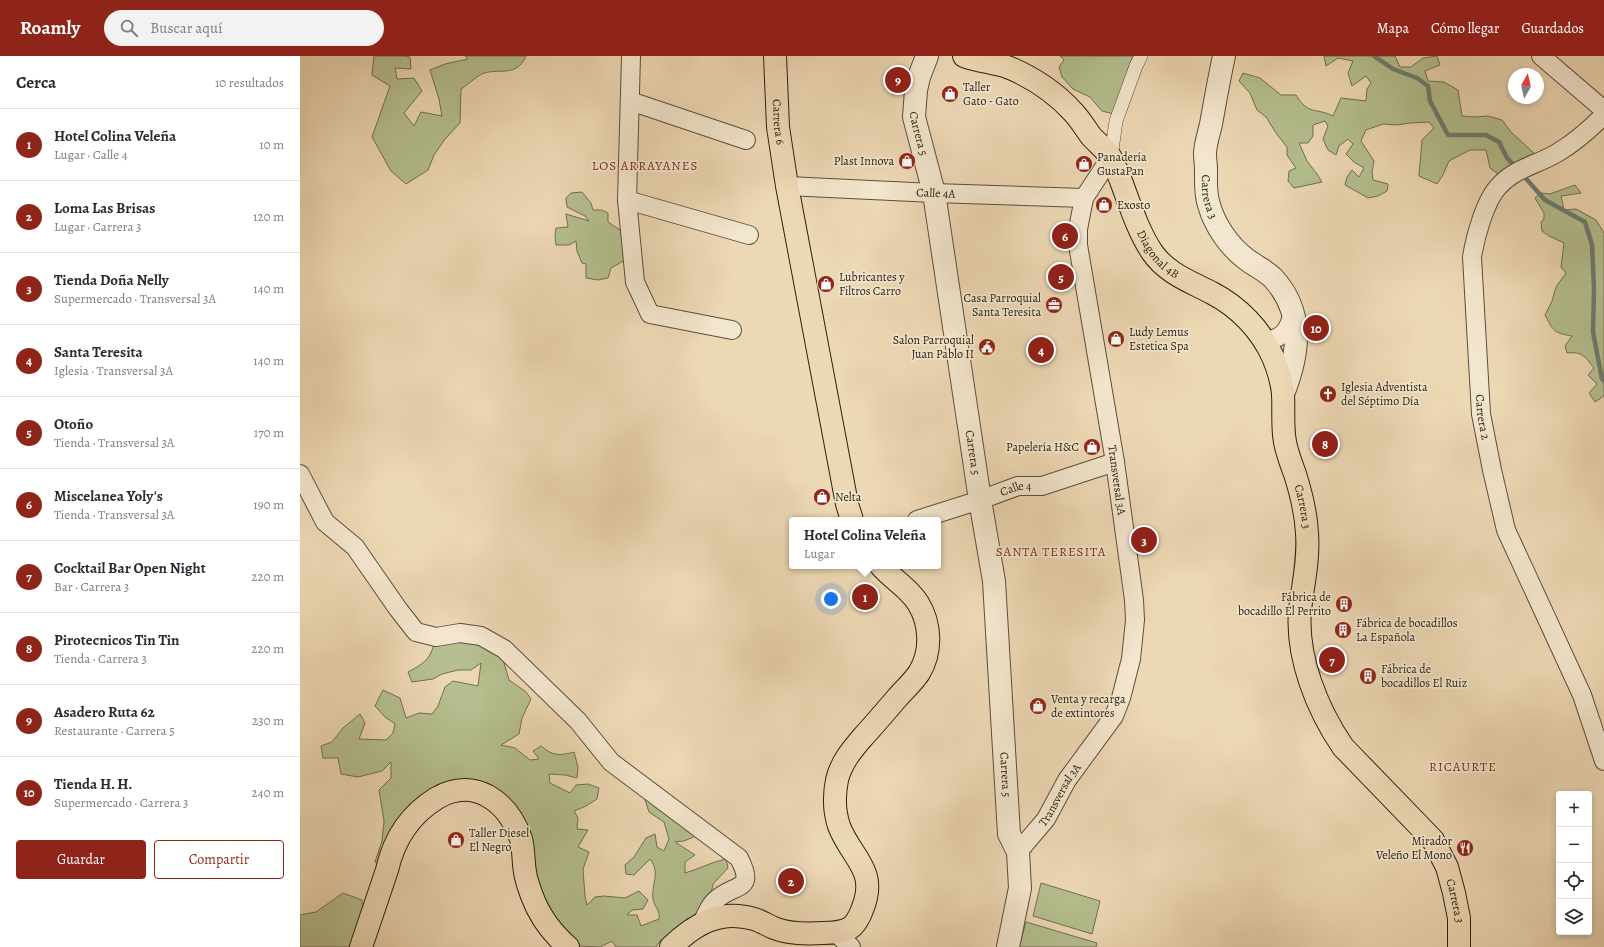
<!DOCTYPE html>
<html lang="es">
<head>
<meta charset="utf-8">
<style>
  :root { --surface:#fff; --page:#f2f2f3; --text:#2b2b33; --muted:#7c7c81; --line:#e1e1e2; --accent:#8f2418 }
  body { margin:0; font-family:Alegreya,serif; background:var(--page); color:var(--text) }
  .controls { position:absolute; right:12px; bottom:12px; display:grid; overflow:hidden; border-radius:4px; box-shadow:0 2px 6px #0003 }
  .controls button { width:36px; height:36px; display:grid; place-items:center; padding:0; border:0; border-bottom:1px solid var(--line); background:var(--surface); color:var(--text); font:20px sans-serif }
  .compass { position:absolute; left:1208px; top:12px; width:36px; height:36px; border-radius:50%; background:var(--surface); box-shadow:0 2px 6px #0003; rotate:8deg }
  .you { position:absolute; left:531px; top:543px; width:14px; height:14px; margin:-10px; border:3px solid #fff; border-radius:50%; background:#1a73e8; box-shadow:0 0 0 6px #1a73e833 }
  .badge { display:grid; place-items:center; width:26px; height:26px; border-radius:50%; background:var(--accent); color:#fff; font-size:13px; font-weight:700 }
  .pin { position:absolute; translate:-50% -50%; border:2px solid #fff; box-shadow:0 1px 4px #0006 }
  .popup { position:absolute; left:489px; top:461px; width:152px; height:52px; box-sizing:border-box; display:grid; place-content:center; border-radius:4px; background:var(--surface); filter:drop-shadow(0 1px 3px #0005); font-size:13px; white-space:nowrap; color:var(--muted) }
  .popup b { font-size:15px; color:var(--text) }
  .popup::after { content:''; position:absolute; left:50%; top:100%; margin-left:-8px; border:8px solid transparent; border-top-color:var(--surface) }
  .list { margin:0; padding:0; list-style:none }
  h2 { display:flex; justify-content:space-between; align-items:center; height:52px; margin:0; padding:0 16px; font-size:17px }
  h2 small { font-size:13px; font-weight:400; color:var(--muted) }
  .list li { display:grid; grid-template-columns:26px 1fr auto; gap:12px; align-items:center; box-sizing:border-box; height:72px; padding:0 16px; border-top:1px solid var(--line) }
  .list b { display:block; font-size:15px; white-space:nowrap }
  .list p { margin:0; font-size:13px; white-space:nowrap; color:var(--muted) }
  .list em { font-size:13px; font-style:normal; color:var(--muted) }
  .actions { display:flex; gap:8px; padding:12px 16px }
  .actions a { flex:1; padding:9px 0; border:1px solid var(--accent); border-radius:4px; text-align:center; font-size:14px; color:var(--accent) }
  .actions .main { background:var(--accent); color:#fff }
  .icon { flex:none; width:22px; height:22px; fill:none; stroke:currentColor; stroke-width:2; stroke-linecap:round; stroke-linejoin:round }
  .map { position:relative; flex:none; width:1304px; height:891px; overflow:hidden }
  header { display:flex; align-items:center; gap:24px; box-sizing:border-box; height:56px; padding:0 20px; background:var(--accent); color:#fff }
  header strong { font-size:19px }
  nav { display:flex; gap:22px; margin-inline-start:auto; font-size:14px }
  .search { width:280px; height:36px; background:var(--page); display:flex; align-items:center; gap:10px; box-sizing:border-box; padding:0 14px; border-radius:22px; color:var(--muted); font-size:15px }
  main { display:flex }
  aside { flex:1; background:var(--surface) }
  .map>svg:first-child { display:block }
  .green { fill:#b5bf8f; stroke:#707052 }
  .lines { fill:none; stroke-linecap:round; stroke-linejoin:round }
  .stream { stroke:#6e7c73; stroke-width:4.5 }
  .pedestrian-casing { stroke:#5c4e3c; stroke-width:14 }
  .minor-casing { stroke:#5c4e3c; stroke-width:20 }
  .tertiary-casing { stroke:#5c4e3c; stroke-width:24 }
  .primary-casing { stroke:#2b2014; stroke-width:24 }
  .pedestrian { stroke:#f3e6ce; stroke-width:13 }
  .minor { stroke:#f3e6ce; stroke-width:18 }
  .tertiary { stroke:#f3e6ce; stroke-width:22 }
  .primary { stroke:#edd8b4; stroke-width:22 }
  .labels { text-anchor:middle; stroke-width:3.5; stroke-linejoin:round; paint-order:stroke }
  .poi-label { font-size:12px; fill:#2b2014; stroke:#f3e6ce; text-anchor:start }
  .street-label { font-size:12px; fill:#2b2014; stroke:#f3e6ce }
  .neighbourhood-label { font-size:13px; letter-spacing:1px; fill:#7a1f14; stroke:#f3e6ce }
</style>
</head>
<body>
<header>
<strong>Roamly</strong>
<div class="search"><svg class="icon" aria-label="search" viewBox="0 0 24 24"><circle cx="10" cy="10" r="6"/><path d="M15 15l6 6"/></svg>Buscar aquí</div>
<nav><a>Mapa</a><a>Cómo llegar</a><a>Guardados</a></nav>
</header>
<main>
<aside>
<h2>Cerca<small>10 resultados</small></h2>
<ul class="list">
<li><span class="badge">1</span><div><b>Hotel Colina Veleña</b><p>Lugar · Calle 4</p></div><em>10 m</em></li>
<li><span class="badge">2</span><div><b>Loma Las Brisas</b><p>Lugar · Carrera 3</p></div><em>120 m</em></li>
<li><span class="badge">3</span><div><b>Tienda Doña Nelly</b><p>Supermercado · Transversal 3A</p></div><em>140 m</em></li>
<li><span class="badge">4</span><div><b>Santa Teresita</b><p>Iglesia · Transversal 3A</p></div><em>140 m</em></li>
<li><span class="badge">5</span><div><b>Otoño</b><p>Tienda · Transversal 3A</p></div><em>170 m</em></li>
<li><span class="badge">6</span><div><b>Miscelanea Yoly's</b><p>Tienda · Transversal 3A</p></div><em>190 m</em></li>
<li><span class="badge">7</span><div><b>Cocktail Bar Open Night</b><p>Bar · Carrera 3</p></div><em>220 m</em></li>
<li><span class="badge">8</span><div><b>Pirotecnicos Tin Tin</b><p>Tienda · Carrera 3</p></div><em>220 m</em></li>
<li><span class="badge">9</span><div><b>Asadero Ruta 62</b><p>Restaurante · Carrera 5</p></div><em>230 m</em></li>
<li><span class="badge">10</span><div><b>Tienda H. H.</b><p>Supermercado · Carrera 3</p></div><em>240 m</em></li>
</ul>
<div class="actions"><a class="main">Guardar</a><a>Compartir</a></div>
</aside>
<div class="map">
<svg width="1304" height="891" viewBox="0 0 1304 891">
  <rect width="100%" height="100%" fill="#edd8b4"/>
  <filter id="stains"><feTurbulence type="fractalNoise" baseFrequency=".005" numOctaves="4"/><feColorMatrix values="0 0 0 0 .2 0 0 0 0 .09 0 0 0 0 .02 0 0 0 .5 -.17"/></filter>
  <radialGradient id="worn" r=".72"><stop offset=".6" stop-color="#630" stop-opacity="0"/><stop offset="1" stop-color="#630" stop-opacity=".3"/></radialGradient>
  <g class="green">
    <path d="M74 0H105L110 1 111 13 95 12 97 23 114 22 122 35 104 57 114 70 121 56 142 60 139 43 130 14 145 8 168 3 165 0H226C216 23 197 11 182 18 175 21 168 29 161 33L160 67 145 83 134 99 128 114 106 128 91 115 72 81 90 30 72 19Z"/>
    <path d="M760 0H833L829 10 823 36 814 58 802 55 790 41 773 33 762 21 759 11 764 4Z"/>
    <path d="M1024 0H1095L1100 11H1111L1123 2 1137 0 1140 9 1125 15 1128 25 1144 26 1158 34 1162 60 1175 61 1188 60 1202 64 1211 76 1235 98 1216 112 1207 111 1202 121 1190 112 1186 94H1170L1149 105 1143 119 1137 128 1119 120 1122 84 1134 72 1129 66 1110 67 1097 69 1083 68 1066 74 1061 85 1074 105 1072 116 1073 124 1088 128 1087 135 1078 140 1068 142 1045 129 1047 121 1052 114 1059 121 1064 112 1054 106 1046 98 1053 88 1048 83 1039 90 1036 99 1028 94 1023 83 1028 70 1025 65 1013 69V80L1008 87H999L1007 105 1017 118 1022 126 994 132 988 125 989 115 996 112 987 99V91L976 77 966 61 957 54 950 37 939 25 943 17 960 22 981 39H996C1009 60 1015 51 1033 60L1041 42 1066 45 1067 33 1071 27 1066 20 1052 30 1048 17 1053 5 1038 2 1026 10Z"/>
    <path d="M1275 129 1281 137 1261 140 1264 154 1276 153 1296 164 1304 177V340L1295 346 1289 337 1297 328 1288 319 1294 312C1285 301 1283 295 1267 297L1265 290 1272 280C1253 277 1253 274 1245 259L1252 245 1256 231 1266 217 1261 211 1264 187 1249 180 1242 175 1241 166 1244 163V157L1235 142 1241 137 1250 138Z"/>
    <path d="M282 136 291 147 293 154H302L308 157V166L329 180 327 203 311 212 308 222 298 224 286 222V208L282 207 277 195 276 185 269 189H256L255 179 256 172 268 171 266 158 289 165 285 160 267 151 266 142 271 137Z"/>
    <path d="M153 586 183 587 202 600 209 624 226 636 231 643 222 662 219 678 201 689 215 692 230 704 239 703 233 695 241 690C253 700 259 700 274 696L278 711 277 722 265 719 249 718 250 727 270 737 276 729 288 728 299 732 297 743 286 750 274 755 278 762 277 773 288 774 278 791 289 796 283 813 285 841 287 849 295 841 304 840 325 842 339 835 348 844 343 853 332 854 327 859H337L341 870 359 863C361 855 354 851 353 843 351 828 361 817 350 803L334 819 326 818 325 809 334 801 346 782 355 778 357 791 364 795 369 783 364 766 349 756 344 741 396 780 384 785 375 786 395 799 385 806V817C399 813 411 806 426 803L428 812 413 828 411 838 397 866 387 862 379 877 360 885 356 891H316L312 885 300 891 278 890 263 874 241 841 204 739 133 740 82 811 75 806 82 785 84 765 79 734 91 722V706L82 715 58 721 41 718 38 702H23L21 690 32 686 43 672 60 658 65 667 59 683 86 684 93 677 95 668 85 661 75 650 83 634 100 642 106 662 119 657 132 658 138 650 145 631 153 625 178 630 181 607 171 614H158L142 618 133 623 112 626 108 616C123 608 130 604 134 588Z"/>
    <path d="M741 827 800 845 792 878 733 860Z"/>
    <path d="M43 837 62 844 64 871 54 891H0V859L16 856Z"/>
    <path d="M726 866 797 887 796 891H719Z"/>
  </g>
  <g class="lines">
    <g class="stream">
      <path d="M1074 0 1093 13 1117 22 1128 30 1130 45 1148 79H1186L1199 86 1207 102 1217 112"/>
      <path d="M1221 117 1245 144 1285 166 1292 189 1294 232 1293 276 1302 323 1304 325"/>
    </g>
    <g class="pedestrian-casing">
      <path id="pedestrian" d="M811 101 816 65 836 10 841 0"/>
    </g>
    <g class="minor-casing">
      <g id="minor">
        <path d="M331 0 327 144 335 226 350 258 432 274"/>
        <path d="M1241 0 1304 54"/>
        <path d="M330 45 446 84"/>
        <path id="s1" d="M1304 59C1290 73 1274 87 1257 97 1237 109 1215 112 1199 130 1185 144 1175 182 1172 201L1181 358 1192 414 1206 474 1282 639 1304 705"/>
        <path id="s2" d="M487 130 634 137 784 142"/>
        <path d="M327 144 449 179"/>
        <path d="M965 286C986 280 987 275 994 256"/>
        <path d="M0 418 25 466 55 491 98 553 116 576 136 581 160 577 181 580 204 593 278 665 311 706 439 802C456 835 436 827 417 843 410 848 406 859 402 867"/>
        <path id="s3" d="M617 464 680 444 718 430H742L815 406"/>
        <path id="s4" d="M718 796 746 763 767 724 814 660 821 642 831 603 835 564 834 544 815 406 778 189V173L784 142 811 101"/>
        <path d="M535 876 551 891"/>
      </g>
    </g>
    <g class="tertiary-casing">
      <g id="tertiary">
        <path id="s5" d="M627 0 619 21 616 34 614 61 634 137 680 444 694 525 709 778 718 796 720 832 708 891"/>
        <path id="s6" d="M924 0C919 23 915 46 911 68 909 78 905 88 905 98 905 103 906 108 906 113 906 125 905 137 909 149 915 170 929 190 946 203 955 210 965 214 973 222 1005 257 999 298 983 338"/>
      </g>
    </g>
    <g class="primary-casing">
      <g id="primary">
        <path id="s7" d="M475 0 478 71 487 130 547 448 552 464"/>
        <path id="s8" d="M664 0C679 6 695 6 710 12 733 22 755 36 773 56 780 63 785 72 791 80 797 87 806 93 811 102 815 109 818 118 821 125 830 149 838 175 852 196 866 217 891 226 912 237 939 251 961 274 973 301 978 313 982 326 983 338 984 354 982 370 985 386 987 397 991 407 995 418 1001 437 1006 457 1007 477 1009 504 1003 528 1000 554 996 601 1017 653 1043 691L1133 784 1147 811 1154 837 1159 862V891"/>
        <path d="M61 891 87 814C94 783 109 759 137 742 175 720 208 746 221 783 224 794 223 805 225 816 226 824 229 832 232 840 239 859 252 877 268 891"/>
        <path d="M371 891C395 868 420 853 454 863 461 865 467 869 474 872 488 878 507 878 523 877 531 877 542 876 550 872 555 869 560 860 562 854 579 814 551 802 539 770 534 755 534 739 537 724 541 707 551 695 562 682 574 669 585 656 597 642 604 634 613 626 619 617 632 596 631 568 618 547 609 532 592 523 581 510"/>
      </g>
    </g>
    <use href="#pedestrian" class="pedestrian"/>
    <use href="#minor" class="minor"/>
    <use href="#tertiary" class="tertiary"/>
    <use href="#primary" class="primary"/>
  </g>
  <defs>
    <g id="shop-disc" transform="scale(0.9)"><circle r="9.5" fill="#8f2418" stroke="#f3e6ce"/><path d="M-5-2.5h2.3a2.7 3.5 0 0 1 5.4 0H5L5.5 6h-11ZM-1.5-2.5h3a1.5 2.3 0 0 0-3 0Z" fill="#fff"/></g>
    <g id="office-disc" transform="scale(0.9)"><circle r="9.5" fill="#8f2418" stroke="#f3e6ce"/><path d="M-6-3h4V-5.5h4V-3h4V5H-6ZM-1-4.5V-3h2v-1.5ZM-6 0V1H6V0Z" fill="#fff"/></g>
    <g id="civic-disc" transform="scale(0.9)"><circle r="9.5" fill="#8f2418" stroke="#f3e6ce"/><path d="M-.6-6.5H3V-4.5H.6V-3L4-1V1h2V6H-6V1h2V-1L-.6-3ZM-1.2 2.5V6h2.4V2.5Z" fill="#fff"/></g>
    <g id="church-disc" transform="scale(0.9)"><circle r="9.5" fill="#8f2418" stroke="#f3e6ce"/><path d="M-1.2-6h2.4v3.5h3.3v2.4h-3.3V6h-2.4V-.1h-3.3v-2.4h3.3Z" fill="#fff"/></g>
    <g id="building-disc" transform="scale(0.9)"><circle r="9.5" fill="#8f2418" stroke="#f3e6ce"/><path d="M-4-6H4V6H1V3H-1V6H-4ZM-2.5-4.3h1.7v1.8h-1.7ZM.8-4.3h1.7v1.8H.8ZM-2.5-1h1.7V.8h-1.7ZM.8-1h1.7V.8H.8Z" fill="#fff"/></g>
    <g id="restaurant-disc" transform="scale(0.9)"><circle r="9.5" fill="#8f2418" stroke="#f3e6ce"/><path d="M-5-6h1v4h1v-4h1v4h1v-4h1v5L-1.5 .5V6h-2V.5L-5-1ZM5-6V6H3V1.5H1.5Q1.5-4 5-6Z" fill="#fff"/></g>
  </defs>
  <g fill-rule="evenodd">
    <use href="#shop-disc" x="650" y="38"/>
    <use href="#shop-disc" x="607" y="105"/>
    <use href="#shop-disc" x="784" y="108"/>
    <use href="#shop-disc" x="804" y="149"/>
    <use href="#shop-disc" x="526" y="228"/>
    <use href="#office-disc" x="754" y="249"/>
    <use href="#shop-disc" x="816" y="283"/>
    <use href="#civic-disc" x="687" y="291"/>
    <use href="#church-disc" x="1028" y="338"/>
    <use href="#shop-disc" x="792" y="391"/>
    <use href="#shop-disc" x="522" y="441"/>
    <use href="#building-disc" x="1044" y="548"/>
    <use href="#building-disc" x="1043" y="574"/>
    <use href="#building-disc" x="1068" y="620"/>
    <use href="#shop-disc" x="738" y="650"/>
    <use href="#shop-disc" x="156" y="784"/>
    <use href="#restaurant-disc" x="1165" y="792"/>
  </g>
  <g class="labels">
    <g class="poi-label">
      <text x="663" y="35">Taller<tspan x="663" dy="14">Gato - Gato</tspan></text>
      <text x="797" y="105">Panadería<tspan x="797" dy="14">GustaPan</tspan></text>
      <text x="594" y="109" text-anchor="end">Plast Innova</text>
      <text x="817" y="153">Exosto</text>
      <text x="539" y="225">Lubricantes y<tspan x="539" dy="14">Filtros Carro</tspan></text>
      <text x="741" y="246" text-anchor="end">Casa Parroquial<tspan x="741" dy="14">Santa Teresita</tspan></text>
      <text x="829" y="280">Ludy Lemus<tspan x="829" dy="14">Estetica Spa</tspan></text>
      <text x="674" y="288" text-anchor="end">Salon Parroquial<tspan x="674" dy="14">Juan Pablo II</tspan></text>
      <text x="1041" y="335">Iglesia Adventista<tspan x="1041" dy="14">del Séptimo Día</tspan></text>
      <text x="779" y="395" text-anchor="end">Papelería H&amp;C</text>
      <text x="535" y="445">Nelta</text>
      <text x="1031" y="545" text-anchor="end">Fábrica de<tspan x="1031" dy="14">bocadillo El Perrito</tspan></text>
      <text x="1056" y="571">Fábrica de bocadillos<tspan x="1056" dy="14">La Española</tspan></text>
      <text x="1081" y="617">Fábrica de<tspan x="1081" dy="14">bocadillos El Ruiz</tspan></text>
      <text x="751" y="647">Venta y recarga<tspan x="751" dy="14">de extintores</tspan></text>
      <text x="169" y="781">Taller Diesel<tspan x="169" dy="14">El Negro</tspan></text>
      <text x="1152" y="789" text-anchor="end">Mirador<tspan x="1152" dy="14">Veleño El Mono</tspan></text>
    </g>
    <g class="street-label">
      <text dy="4" stroke="none"><textPath href="#s7" startOffset="66">Carrera 6</textPath></text>
      <text dy="4" stroke="none"><textPath href="#s5" startOffset="80">Carrera 5</textPath></text>
      <text dy="4" stroke="none"><textPath href="#s2" startOffset="149">Calle 4A</textPath></text>
      <text dy="4" stroke="none"><textPath href="#s6" startOffset="143">Carrera 3</textPath></text>
      <text dy="4" stroke="none"><textPath href="#s8" startOffset="293">Diagonal 4B</textPath></text>
      <text dy="4" stroke="none"><textPath href="#s1" startOffset="365">Carrera 2</textPath></text>
      <text dy="4" stroke="none"><textPath href="#s5" startOffset="404">Carrera 5</textPath></text>
      <text transform="translate(817 424) rotate(82)" y="4">Transversal 3A</text>
      <text dy="4" stroke="none"><textPath href="#s3" startOffset="104">Calle 4</textPath></text>
      <text dy="4" stroke="none"><textPath href="#s8" startOffset="605">Carrera 3</textPath></text>
      <text dy="4" stroke="none"><textPath href="#s5" startOffset="728">Carrera 5</textPath></text>
      <text dy="4" stroke="none"><textPath href="#s4" startOffset="71">Transversal 3A</textPath></text>
      <text dy="4" stroke="none"><textPath href="#s8" startOffset="1050">Carrera 3</textPath></text>
    </g>
    <g class="neighbourhood-label">
      <text x="345" y="114">LOS ARRAYANES</text>
      <text x="751" y="500">SANTA TERESITA</text>
      <text x="1163" y="715">RICAURTE</text>
    </g>
  </g>
  <rect width="100%" height="100%" filter="url(#stains)"/>
  <rect width="100%" height="100%" fill="url(#worn)"/>
</svg>
<div class="controls">
<button>+</button>
<button>−</button>
<button><svg class="icon" aria-label="locate" viewBox="0 0 24 24"><circle cx="12" cy="12" r="6"/><path d="M12 2v4M12 18v4M2 12h4M18 12h4"/></svg></button>
<button><svg class="icon" aria-label="layers" viewBox="0 0 24 24"><path d="M12 4l9 5-9 5-9-5zM3 14l9 5 9-5"/></svg></button>
</div>
<svg class="compass" viewBox="-18 -18 36 36"><path d="M0-13l5 13h-10z" fill="#e53935"/><path d="M0 13l5-13h-10z" fill="#7c7c81"/></svg>
<div class="you"></div>
<div class="pin badge" style="left:565px;top:541px">1</div>
<div class="popup"><b>Hotel Colina Veleña</b>Lugar</div>
<div class="pin badge" style="left:491px;top:825px">2</div>
<div class="pin badge" style="left:844px;top:484px">3</div>
<div class="pin badge" style="left:741px;top:294px">4</div>
<div class="pin badge" style="left:761px;top:221px">5</div>
<div class="pin badge" style="left:765px;top:180px">6</div>
<div class="pin badge" style="left:1032px;top:604px">7</div>
<div class="pin badge" style="left:1025px;top:388px">8</div>
<div class="pin badge" style="left:598px;top:24px">9</div>
<div class="pin badge" style="left:1016px;top:272px">10</div>
</div>
</main>
</body>
</html>
